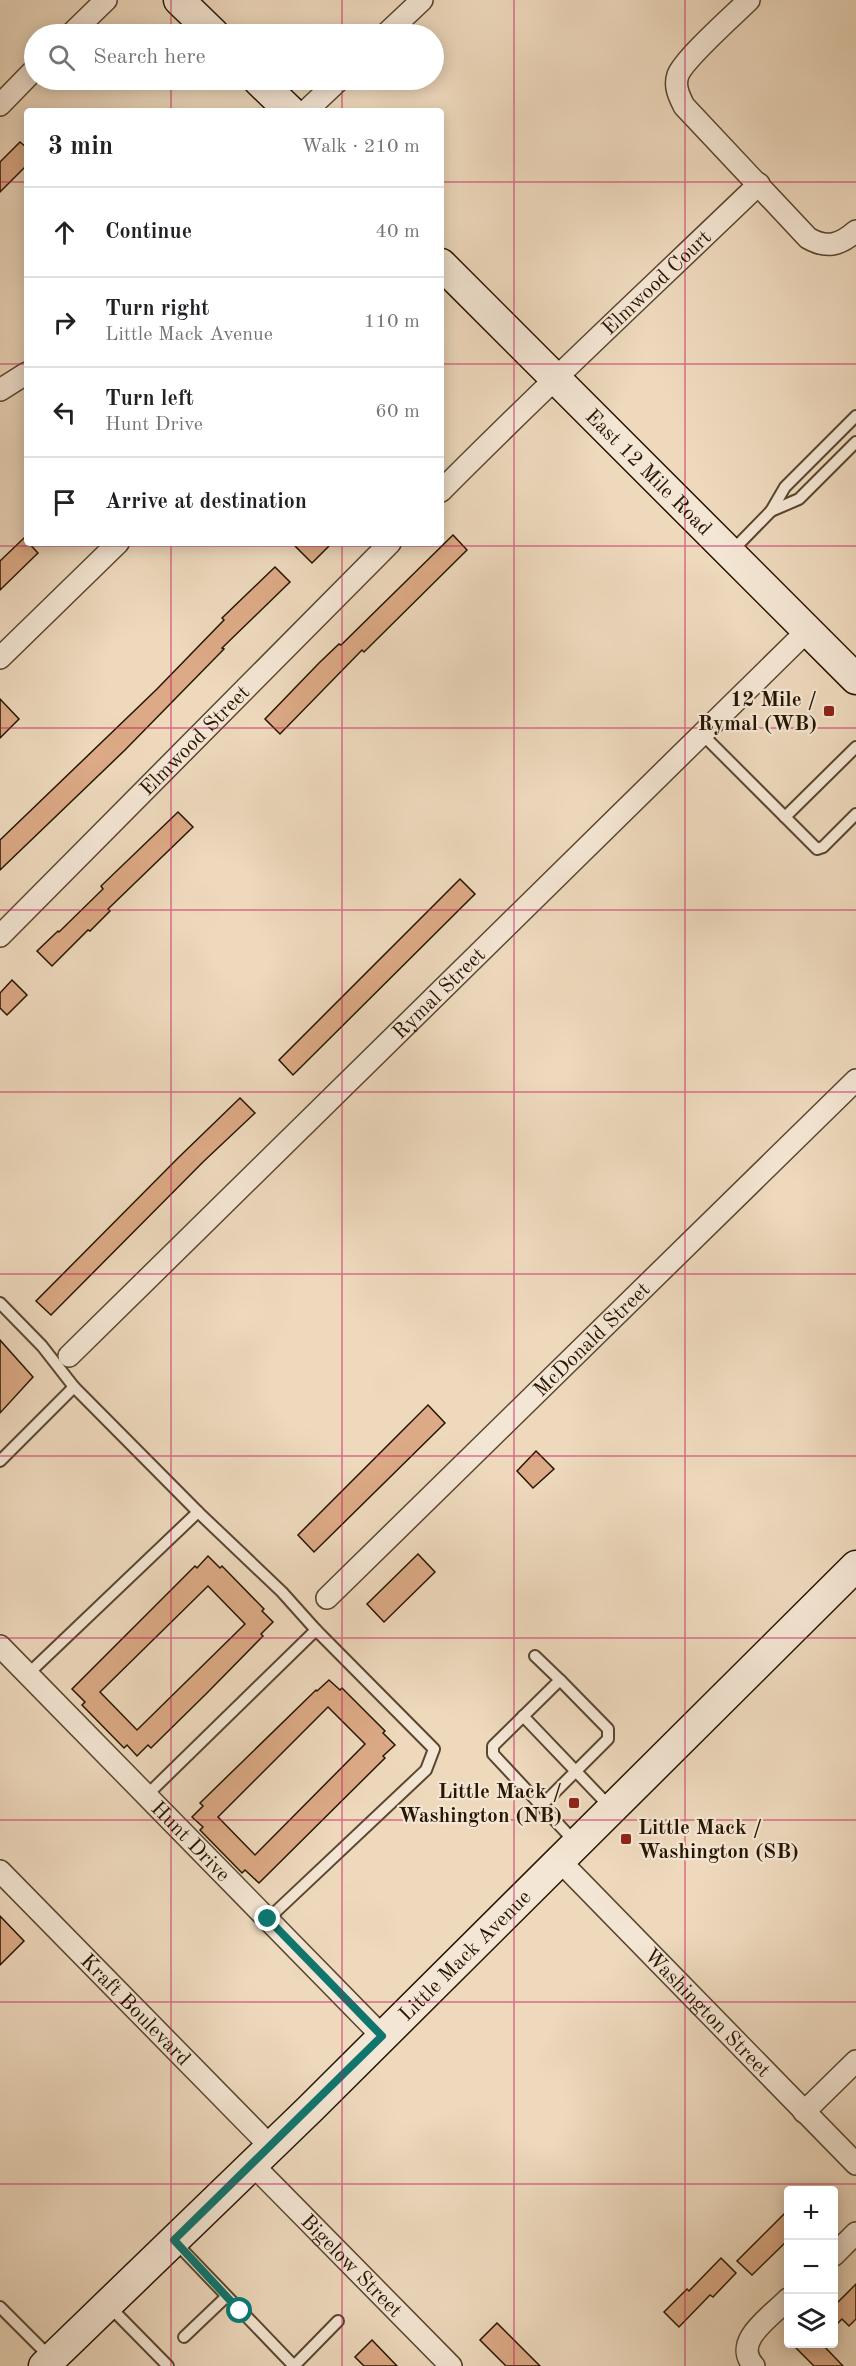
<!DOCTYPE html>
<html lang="en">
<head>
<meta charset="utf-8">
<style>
  :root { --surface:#fff; --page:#f2f2f2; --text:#202124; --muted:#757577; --line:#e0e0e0 }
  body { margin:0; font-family:"Old Standard TT",serif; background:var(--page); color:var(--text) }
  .controls { position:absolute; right:18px; bottom:18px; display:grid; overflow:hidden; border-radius:6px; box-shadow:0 3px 15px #0003 }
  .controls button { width:54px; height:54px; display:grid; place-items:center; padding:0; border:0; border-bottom:2px solid var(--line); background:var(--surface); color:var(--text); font:30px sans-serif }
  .stop { position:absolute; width:18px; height:18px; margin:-14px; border:4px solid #0f766e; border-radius:50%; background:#fff }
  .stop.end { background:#0f766e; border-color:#fff; box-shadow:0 2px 6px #0008 }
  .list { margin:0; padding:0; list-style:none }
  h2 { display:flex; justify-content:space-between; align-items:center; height:78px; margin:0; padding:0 24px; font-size:26px }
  h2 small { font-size:20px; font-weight:400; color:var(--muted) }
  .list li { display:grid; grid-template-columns:39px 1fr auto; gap:18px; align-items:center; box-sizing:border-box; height:90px; padding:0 24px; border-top:2px solid var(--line) }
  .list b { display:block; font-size:22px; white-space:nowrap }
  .list p { margin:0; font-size:20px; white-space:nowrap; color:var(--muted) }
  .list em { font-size:20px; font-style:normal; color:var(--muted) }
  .icon { flex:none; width:33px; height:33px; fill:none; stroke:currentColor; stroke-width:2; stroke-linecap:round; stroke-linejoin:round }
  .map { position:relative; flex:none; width:856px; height:2366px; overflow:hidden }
  .search { position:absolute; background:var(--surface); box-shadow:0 3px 15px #0003; left:24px; top:24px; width:420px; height:66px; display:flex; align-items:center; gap:15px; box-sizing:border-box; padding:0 21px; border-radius:33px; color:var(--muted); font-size:22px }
  .panel { position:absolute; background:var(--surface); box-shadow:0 3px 15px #0003; left:24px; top:108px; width:420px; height:438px; border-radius:6px }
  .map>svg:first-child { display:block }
  .building { fill:#dcaa86; stroke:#271600; stroke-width:1.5; fill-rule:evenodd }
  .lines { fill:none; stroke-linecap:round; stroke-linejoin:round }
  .service-casing { stroke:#59472f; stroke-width:14 }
  .minor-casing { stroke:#59472f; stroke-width:24 }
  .secondary-casing { stroke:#271600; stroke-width:33 }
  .service { stroke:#f4e6d4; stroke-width:10 }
  .minor { stroke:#f4e6d4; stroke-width:21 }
  .secondary { stroke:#f4e6d4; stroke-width:30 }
  .route { stroke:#0f766e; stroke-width:8 }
  .grid { fill:none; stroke:#c2185b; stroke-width:1.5; stroke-opacity:0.55 }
  .poi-dot { fill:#8f2418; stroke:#f4e6d4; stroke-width:2 }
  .labels { text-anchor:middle; stroke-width:4.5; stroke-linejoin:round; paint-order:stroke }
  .street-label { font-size:21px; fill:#271600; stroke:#f4e6d4 }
  .poi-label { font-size:21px; font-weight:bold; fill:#271600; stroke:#f4e6d4; text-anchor:end }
</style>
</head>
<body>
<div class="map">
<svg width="856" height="2366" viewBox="0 0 856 2366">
  <rect width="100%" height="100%" fill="#eed9bd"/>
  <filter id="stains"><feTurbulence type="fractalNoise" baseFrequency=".00333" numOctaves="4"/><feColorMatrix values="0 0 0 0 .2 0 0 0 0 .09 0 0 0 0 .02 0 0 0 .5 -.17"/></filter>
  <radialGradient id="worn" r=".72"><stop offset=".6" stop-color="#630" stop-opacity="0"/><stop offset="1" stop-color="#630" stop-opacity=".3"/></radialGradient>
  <g class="building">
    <path d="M20 142 27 148V165L0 192V162Z"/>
    <path d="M453 535 467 550 364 652 362 650 280 734 265 719 319 663 339 644 341 645Z"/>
    <path d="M24 538 38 553 0 590V561Z"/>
    <path d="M292 543H332L312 563Z"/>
    <path d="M275 567 290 582 222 648 224 649 125 750 0 870V840L157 689 224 620 222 618Z"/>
    <path d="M0 699 19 719 0 738Z"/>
    <path d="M178 812 193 827 108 909 110 911 90 931 88 930 52 966 37 951 58 931 59 932 103 889 101 886Z"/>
    <path d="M460 879 475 894 293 1075 279 1060Z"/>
    <path d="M12 980 27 995 7 1015 0 1008V993Z"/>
    <path d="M240 1098 255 1113 203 1162 51 1315 36 1301 178 1158Z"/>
    <path d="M0 1340 33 1377 0 1413Z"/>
    <path d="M428 1405 445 1423 314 1552 298 1535Z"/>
    <path d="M536 1451 554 1469 533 1488 517 1471Z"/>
    <path d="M418 1554 435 1572 384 1622 367 1604Z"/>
    <path d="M208 1556 220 1568 222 1566 264 1609 262 1611 273 1622 261 1634 263 1636 207 1693 151 1748 148 1745 137 1756 127 1745 124 1748 82 1705 85 1702 72 1689 195 1566 197 1568ZM208 1586 245 1624 137 1730 100 1692Z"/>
    <path d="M329 1680 340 1690 342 1688 385 1731 383 1733 395 1745 383 1756 385 1758 259 1883 245 1870 242 1873 200 1830 203 1827 192 1817 203 1806 200 1803 316 1690 317 1691ZM328 1707 365 1744 255 1855 218 1817Z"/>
    <path d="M0 1916 24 1941 0 1965Z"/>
    <path d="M789 2209V2239L752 2275 737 2261Z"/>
    <path d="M721 2258 736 2273 713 2297 710 2295 679 2327 664 2312 687 2289 689 2291Z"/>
    <path d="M856 2284V2319L849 2326 842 2319 834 2327V2306Z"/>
    <path d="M497 2323 540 2366H506L480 2340Z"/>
    <path d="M372 2340 397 2366H364L355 2357Z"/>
    <path d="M791 2343H821L843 2366H814Z"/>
  </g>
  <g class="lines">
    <g class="service-casing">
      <g id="service">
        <path d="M771 511 799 499 856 442"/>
        <path d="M731 552 771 511 785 487 856 416"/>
        <path d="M702 734 817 849 823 847 856 814"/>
        <path d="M785 817 856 747"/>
        <path d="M0 1303 42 1346 74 1387 198 1512 282 1592 316 1630 434 1749 426 1770 268 1919"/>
        <path d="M0 1461 74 1387"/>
        <path d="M535 1656 560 1680"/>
        <path d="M28 1674 198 1512"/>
        <path d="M523 1716 610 1807"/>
        <path d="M147 1795 316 1630"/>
        <path d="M542 1805 608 1739V1729L560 1680 493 1746V1754L576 1843"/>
        <path d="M174 2241 294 2366"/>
        <path d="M0 2307 51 2358"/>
        <path d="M110 2307 168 2366"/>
        <path d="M184 2337 226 2297"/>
        <path d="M294 2366 338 2321"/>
      </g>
    </g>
    <g class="minor-casing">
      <g id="minor">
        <path d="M749 0C734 15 684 59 678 75 674 86 679 96 684 106L808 238C827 249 840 245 856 231"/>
        <path d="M71 34 106 0"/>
        <path d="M386 34 422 0"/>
        <path d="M0 105 34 70"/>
        <path d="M306 111 339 80"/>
        <path d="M0 390 27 373"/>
        <path id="s1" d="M441 491C545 386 653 286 759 184"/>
        <path d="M0 658 118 543"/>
        <path id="s2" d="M0 936 390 543"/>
        <path id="s3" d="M69 1356 808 630"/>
        <path id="s4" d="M327 1598 856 1080"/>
        <path id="s5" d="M0 1646 382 2036"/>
        <path id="s6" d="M559 1860 856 2164"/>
        <path id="s7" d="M0 1871 271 2147"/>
        <path d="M804 2112 856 2061"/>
        <path id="s8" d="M253 2165 451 2366"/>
        <path d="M834 2255 856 2233"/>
        <path d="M754 2366C731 2341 772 2316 788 2299"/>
      </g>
    </g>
    <g class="secondary-casing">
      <g id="secondary">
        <path d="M179 0 214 34"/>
        <path d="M258 80 290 111"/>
        <path id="s9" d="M441 264 856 679"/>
        <path id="s10" d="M44 2366 310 2109 856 1566"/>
      </g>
    </g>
    <use href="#service" class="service"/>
    <use href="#minor" class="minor"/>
    <use href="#secondary" class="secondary"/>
  </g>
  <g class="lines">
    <path class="route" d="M240 2311 174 2240 382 2036 268 1919"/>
  </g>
  <path class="grid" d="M171 0V34M342 0V34M514 0V2366M685 0V2366M171 80V111M342 80V111M0 182H27M441 182H856M0 364H27M441 364H856M171 543V2366M342 543V2366M0 546H856M0 728H856M0 910H856M0 1092H856M0 1274H856M0 1456H856M0 1638H856M0 1820H856M0 2002H856M0 2184H856"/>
  <g class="poi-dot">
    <rect x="823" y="705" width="12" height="12" rx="3"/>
    <rect x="568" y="1797" width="12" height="12" rx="3"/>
    <rect x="620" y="1833" width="12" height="12" rx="3"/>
  </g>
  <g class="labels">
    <g class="street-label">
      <text dy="7" stroke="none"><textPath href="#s1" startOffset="300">Elmwood Court</textPath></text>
      <text dy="7" stroke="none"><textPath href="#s9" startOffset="294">East 12 Mile Road</textPath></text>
      <text dy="7" stroke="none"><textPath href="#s2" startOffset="276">Elmwood Street</textPath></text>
      <text dy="7" stroke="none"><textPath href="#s3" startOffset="518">Rymal Street</textPath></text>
      <text dy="7" stroke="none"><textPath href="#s4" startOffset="370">McDonald Street</textPath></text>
      <text dy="7" stroke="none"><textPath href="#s5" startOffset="273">Hunt Drive</textPath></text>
      <text dy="7" stroke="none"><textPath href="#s10" startOffset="588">Little Mack Avenue</textPath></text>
      <text dy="7" stroke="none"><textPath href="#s7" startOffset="194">Kraft Boulevard</textPath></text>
      <text dy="7" stroke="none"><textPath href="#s6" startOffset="213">Washington Street</textPath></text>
      <text dy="7" stroke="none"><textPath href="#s8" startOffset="141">Bigelow Street</textPath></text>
    </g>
    <g class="poi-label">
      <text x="817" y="706">12 Mile /<tspan x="817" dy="24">Rymal (WB)</tspan></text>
      <text x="562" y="1798">Little Mack /<tspan x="562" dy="24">Washington (NB)</tspan></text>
      <text x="638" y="1834" text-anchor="start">Little Mack /<tspan x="638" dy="24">Washington (SB)</tspan></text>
    </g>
  </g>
  <rect width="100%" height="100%" filter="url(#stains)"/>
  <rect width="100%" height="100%" fill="url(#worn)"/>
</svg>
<div class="controls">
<button>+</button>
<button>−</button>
<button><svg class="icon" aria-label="layers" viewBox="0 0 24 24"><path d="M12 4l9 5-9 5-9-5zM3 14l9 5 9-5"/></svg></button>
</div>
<div class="stop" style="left:240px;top:2311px"></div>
<div class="stop end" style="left:268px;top:1919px"></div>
<div class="search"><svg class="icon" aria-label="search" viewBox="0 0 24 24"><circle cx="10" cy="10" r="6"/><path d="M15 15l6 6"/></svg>Search here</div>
<section class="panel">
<h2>3 min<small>Walk · 210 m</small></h2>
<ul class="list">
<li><svg class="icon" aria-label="ahead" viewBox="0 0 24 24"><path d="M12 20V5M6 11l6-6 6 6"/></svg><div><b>Continue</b></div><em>40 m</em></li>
<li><svg class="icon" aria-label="right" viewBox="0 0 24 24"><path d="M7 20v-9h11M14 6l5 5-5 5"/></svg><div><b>Turn right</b><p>Little Mack Avenue</p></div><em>110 m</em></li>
<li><svg class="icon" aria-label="left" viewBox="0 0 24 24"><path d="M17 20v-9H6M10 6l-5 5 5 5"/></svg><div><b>Turn left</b><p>Hunt Drive</p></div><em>60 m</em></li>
<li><svg class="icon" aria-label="arrive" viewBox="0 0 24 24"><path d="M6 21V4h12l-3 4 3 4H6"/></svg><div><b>Arrive at destination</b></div></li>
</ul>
</section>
</div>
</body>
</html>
